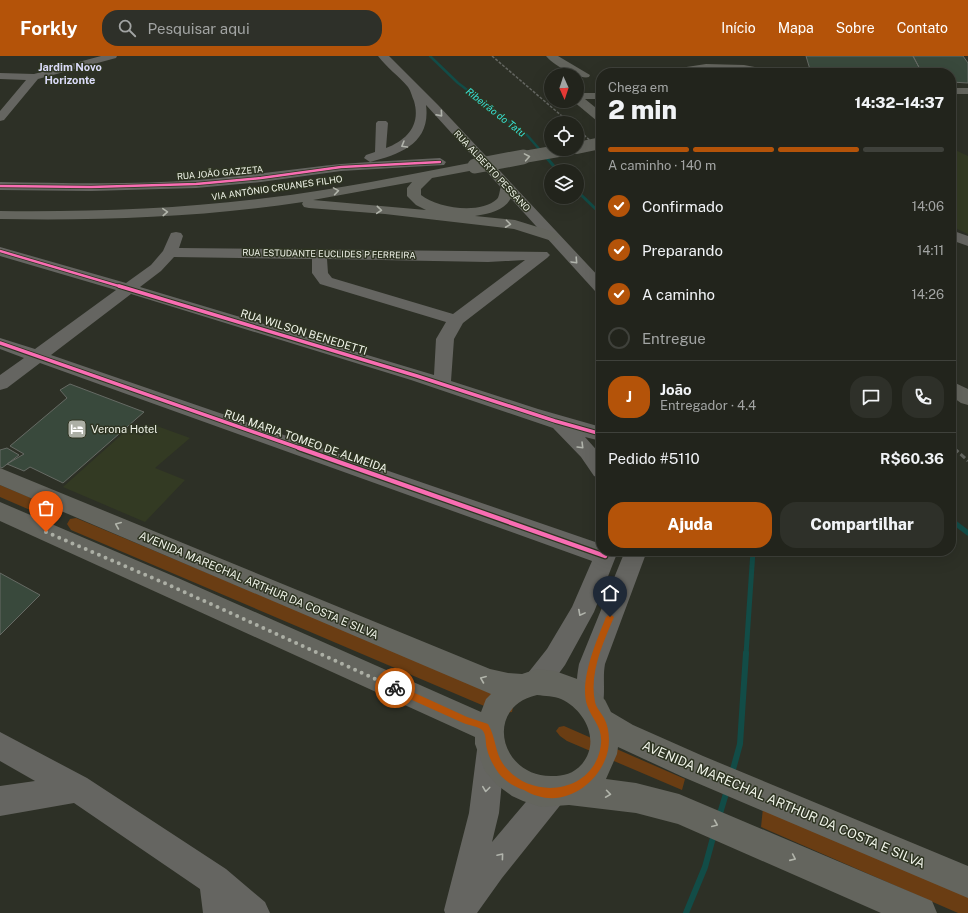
<!DOCTYPE html>
<html lang="pt">
<meta charset="utf-8">
<style>
body{margin:0;font-family:"Public Sans",sans-serif;background:#2e3029;color:#f1f3f6;height:100vh;display:flex;flex-direction:column;font-size:15px;white-space:nowrap}
*{box-sizing:border-box;margin:0}
p{font-size:13px;color:#a2a4a3}
.icon{flex:none;width:22px;height:22px;fill:none;stroke:currentColor;stroke-width:2;stroke-linecap:round;stroke-linejoin:round}
.map{position:relative;flex:1;overflow:hidden}
.panel{position:absolute;left:596px;top:12px;width:360px;height:488px;display:flex;flex-direction:column;background:#22241c;border-radius:16px;box-shadow:0 4px 16px #0002,0 0 0 1px #3f413b}
.panel>*{flex:none}
.needle{width:26px;rotate:177deg}
.fabs{position:absolute;left:544px;top:12px;display:grid;gap:8px}
.fabs a{display:grid;place-items:center;width:40px;height:40px;border-radius:50%;background:#22241c;box-shadow:0 4px 16px #0002,0 0 0 1px #3f413b;font-size:20px}
.pin{position:absolute;display:grid;place-items:center;width:34px;height:34px;color:#fff;margin:-41px -17px;border-radius:50% 50% 50% 0;rotate:-45deg;box-shadow:0 0 4px #0007}
.pin .icon{rotate:45deg}
.courier{position:absolute;display:grid;place-items:center;width:40px;height:40px;margin:-20px;border:3px solid #b45309;border-radius:50%;background:#fff;color:#222;box-shadow:0 1px 5px #0007}
.headline em{font-style:normal;font-weight:800}
.headline div{display:flex;flex-direction:column-reverse}
.headline{display:flex;align-items:center;justify-content:space-between;height:68px;padding:0 12px}
h1{font-size:26px;font-weight:800;line-height:30px}
.bar{display:grid;grid-template-columns:repeat(4,1fr);gap:6px 4px;align-content:center;height:48px;padding:0 12px}
.bar i{height:5px;border-radius:3px;background:#3f413b}
.bar .on{background:#b45309}
.bar p{grid-column:span 4}
.line{display:flex;align-items:center;gap:10px;padding:0 12px;border-top:1px solid #3f413b}
.line div{flex:1}
.round{display:grid;place-items:center;flex:none;width:42px;height:42px;border-radius:16px;background:#2e3029}
ol{padding:0 12px;list-style:none}
li{display:flex;align-items:center;gap:12px;height:44px}
li p{margin-inline-start:auto}
li .icon{padding:4px;border-radius:50%;background:#b45309;color:#fff;stroke-width:4}
li:last-child{color:#a2a4a3}
li i{width:22px;height:22px;border:2px solid #3f413b;border-radius:50%}
.primary-button{display:flex;gap:8px;margin-top:auto;padding:8px 12px}
.primary-button a{flex:1;height:46px;border-radius:16px;background:#b45309;color:#fff;font-size:16px;font-weight:800;line-height:46px;text-align:center}
.primary-button a+a{background:#2e3029;color:#f1f3f6}
header{display:flex;align-items:center;gap:24px;box-sizing:border-box;height:56px;padding:0 20px;background:#b45309;color:#fff}
header strong{font-size:19px}
nav{display:flex;gap:22px;margin-inline-start:auto;font-size:14px}
.search{width:280px;height:36px;background:#2e3029;display:flex;align-items:center;gap:10px;box-sizing:border-box;padding:0 14px;border-radius:16px;color:#a2a4a3;font-size:15px}
.map>svg:first-child{display:block}
.built{fill:#333a23}
.green{fill:#6a3d13}
.lines{fill:none;stroke-linecap:round;stroke-linejoin:round}
.stream-far3{stroke:#124c47;stroke-width:2.5}
.stream-far2{stroke:#124c47;stroke-width:3}
.stream-far1{stroke:#124c47;stroke-width:5}
.stream{stroke:#124c47;stroke-width:6}
.building{fill:#39493c;stroke:#666a64}
.minor{fill:#656561;fill-rule:evenodd}
.major{fill:#64655e;fill-rule:evenodd}
.rail-far2{stroke:#646661;stroke-width:1.5;stroke-dasharray:3 1.5;stroke-linecap:butt}
.rail-far1{stroke:#646661;stroke-width:2.5;stroke-dasharray:5 2.5;stroke-linecap:butt}
.rail{stroke:#646661;stroke-width:3;stroke-dasharray:6 3;stroke-linecap:butt}
.major-bridge-far1{stroke:#64655e;stroke-width:12}
.major-bridge{stroke:#64655e;stroke-width:15}
.cycleway-far2-casing{stroke:#2e3422;stroke-width:4}
.cycleway-far1-casing{stroke:#2e3422;stroke-width:5.5}
.cycleway-casing{stroke:#2e3422;stroke-width:7}
.cycleway-far2{stroke:#f96db3;stroke-width:2.5}
.cycleway-far1{stroke:#f96db3;stroke-width:3.5}
.cycleway{stroke:#f96db3;stroke-width:4.5}
.oneway{stroke:#b1b4ac}
.oneway2{stroke:#b1b4aa}
.route{fill:#b45309}
.done{stroke:#acafa5;stroke-width:4;stroke-dasharray:0 7.2}
.labels{text-anchor:middle;stroke-width:3;stroke-linejoin:round;paint-order:stroke}
.far-street-label{font-size:9px;fill:#f0f4e9;stroke:#2e3422}
.far-water-label{font-size:10px;font-style:italic;fill:#37e0d3;stroke:#2e3422}
.far-quarter-label{font-size:11px;font-weight:bold;fill:#dbdbf9;stroke:#2e3422}
.street-label{font-size:11px;fill:#f0f4e9;stroke:#2e3422}
.poi-label{font-size:11px;fill:#f0f4e9;stroke:#2e3422;text-anchor:start}
.near-street-label{font-size:13px;fill:#f0f4e9;stroke:#2e3422}
</style>
<header>
<strong>Forkly</strong>
<div class="search"><svg class="icon" aria-label="search" viewBox="0 0 24 24"><circle cx="10" cy="10" r="6"/><path d="M15 15l6 6"/></svg>Pesquisar aqui</div>
<nav><a>Início</a><a>Mapa</a><a>Sobre</a><a>Contato</a></nav>
</header>
<div class="map">
<svg width="968" height="857" viewBox="0 0 968 857">
<rect width="100%" height="100%" fill="#2d3026"/>
<!-- built -->
<path class="built" d="M951,92L968,100V178L951,170Z
M154,369L190,382L155,412L185,424L145,466L63,431L128,373L142,380Z"/>
<!-- green -->
<path class="green" d="M0,429L48,449L55,454L53,459L44,460L0,441Z
M76,462L511,644L513,651L512,656L505,657L496,655L71,474L67,468L70,463Z
M564,670L685,723L682,734L567,685L560,680L556,675L559,671Z
M763,752L968,841V857H958L761,771Z"/>
<g class="lines">
<!-- stream-far3 -->
<path class="stream-far3" d="M430,0L458,27L527,79L547,102"/>
<!-- stream-far2 -->
<path class="stream-far2" d="M546,101L558,115
M577,135L601,158"/>
<!-- stream-far1 -->
<path class="stream-far1" d="M951,464L968,477
M746,598L753,495"/>
<!-- stream -->
<path class="stream" d="M732,717L740,688L746,597
M719,761L727,734
M686,857L705,811L714,778"/>
</g>
<!-- building -->
<path class="building" d="M806,0H913L922,17H811Z
M913,0H963L968,7V27L951,26V17H922Z
M70,328L144,356L63,427L30,411L24,415L7,408L24,398L10,390L67,342L60,334Z
M7,392L19,399L2,412L0,411V394Z
M0,517L40,539L0,579Z"/>
<g class="lines">
<!-- minor -->
<path class="minor" d="M101,0H117L116,2L38,23L4,64L0,65V55L26,24L0,23V17L34,18Z
M378,0H389L438,49L601,223V237L595,235L426,49C431,87 401,98 370,106L440,102L446,106L444,109L341,115L261,126L196,132L91,135L0,134V126C66,127 132,129 198,124C255,120 312,109 370,106L364,102L366,99L375,96L376,67L378,65H386L388,67L386,92C407,84 421,69 414,45C412,41 411,35 408,31C399,20 387,12 378,0Z
M951,174L968,180V190L951,184Z
M176,176L181,177L183,180L179,192L547,196L550,199L547,202L463,267L454,283L451,325L538,353L601,371V385L585,381L601,399V423L594,420L581,401L553,372L411,324L131,238L51,299L601,488V495H618L594,556L565,609L546,635L537,638L528,635L524,626L528,617L547,593L572,551L592,505L40,307L7,332L0,334V319L24,302L0,293V282L35,293L116,234L0,200V191L126,227L151,209L163,195L171,177ZM174,201L312,203V217L320,228L446,266L436,283L434,319L140,231L161,215ZM327,203L488,206L525,204L453,258L332,222L328,217Z
M625,495H647L605,608C602,624 607,642 600,657L591,661L582,657C575,642 576,624 579,608Z
M0,676L87,722L226,813L265,846L270,857H203L200,833L74,747L0,760V730L35,725L0,705Z
M491,680L501,684L505,694L499,757L492,786L542,727L552,723L562,727L566,737L562,747L502,822L477,857H445L444,854L469,757L477,694L481,684Z"/>
<!-- major -->
<path class="major" d="M546,0H558L590,19L589,21C579,24 553,9 546,0Z
M706,8L744,9L775,15L776,17L719,14L662,17L667,14Z
M951,32H968V38H951Z
M577,37H601V43H585L601,56V66L597,65L573,45H577Z
M475,106L480,107L482,110L480,113L432,122L421,133V139C437,152 480,159 497,143C500,140 499,133 502,129H512L514,132C511,153 494,157 475,160L515,164L557,177L560,180L557,183L552,185L514,173L385,158L309,152L304,151L302,148L303,146C203,161 102,165 0,163V155C89,156 178,153 266,142C336,134 406,119 475,106ZM412,126L407,132V140L416,149L426,154L313,144Z
M951,325L968,333V349L961,347L951,340Z
M0,412L490,613L508,617L522,618L537,613L555,615L580,624L594,633L605,644L611,656L633,669L703,700L968,810V842L683,721L618,691L617,698L606,723L636,727L679,738L932,845L937,857H881L678,768L636,757L569,749L541,751L523,745L512,740L497,729L485,715L475,688V681L0,465V446L178,522L472,652L481,656L486,643L491,638L0,429ZM537,639C545,640 554,640 561,643C585,654 601,685 582,708C573,718 564,720 552,720C500,721 483,651 537,639Z"/>
<!-- rail-far2 -->
<path class="rail-far2" d="M492,0L570,67
M577,73L601,94"/>
<!-- rail-far1 -->
<path class="rail-far1" d="M951,390L955,393"/>
<!-- rail -->
<path class="rail" d="M954,392L968,405"/>
<!-- major-bridge-far1 -->
<path class="major-bridge-far1" d="M577,92L601,87
M518,102L570,93"/>
<!-- major-bridge -->
<path class="major-bridge" d="M475,110L523,101"/>
<!-- cycleway-far2 casing -->
<g class="cycleway-far2-casing">
<path id="cycleway-far2" d="M0,130L91,131L196,128L261,122L341,111L440,106
M0,195L122,231"/>
</g>
<!-- cycleway-far1 casing -->
<g class="cycleway-far1-casing">
<path id="cycleway-far1" d="M119,230L417,320L555,365L601,378
M0,287L302,393"/>
</g>
<!-- cycleway casing -->
<g class="cycleway-casing">
<path id="cycleway" d="M299,392L605,500"/>
</g>
<!-- cycleway-far2 -->
<use href="#cycleway-far2" class="cycleway-far2"/>
<!-- cycleway-far1 -->
<use href="#cycleway-far1" class="cycleway-far1"/>
<!-- cycleway -->
<use href="#cycleway" class="cycleway"/>
</g>
<!-- one-way arrows -->
<defs><path id="oneway-chevron" d="M-2-3.5L2.5 0L-2 3.5" fill="none" stroke-width="1.6" stroke-linecap="round" stroke-linejoin="round"/></defs>
<g class="oneway">
<use href="#oneway-chevron" transform="translate(440 58) rotate(49)"/>
<use href="#oneway-chevron" transform="translate(404 89) rotate(150)"/>
<use href="#oneway-chevron" transform="translate(575 205) rotate(47)"/>
<use href="#oneway-chevron" transform="translate(581 390) rotate(45)"/>
<use href="#oneway-chevron" transform="translate(581 557) rotate(118)"/>
<use href="#oneway-chevron" transform="translate(486 733) rotate(97)"/>
<use href="#oneway-chevron" transform="translate(501 800) rotate(-50)"/>
</g>
<g class="oneway2">
<use href="#oneway-chevron" transform="translate(527 101) rotate(-10)"/>
<use href="#oneway-chevron" transform="translate(336 135) rotate(-9)"/>
<use href="#oneway-chevron" transform="translate(379 154) rotate(5)"/>
<use href="#oneway-chevron" transform="translate(165 156) rotate(-3)"/>
<use href="#oneway-chevron" transform="translate(508 168) rotate(7)"/>
<use href="#oneway-chevron" transform="translate(118 469) rotate(-157)"/>
<use href="#oneway-chevron" transform="translate(483 623) rotate(-158)"/>
<use href="#oneway-chevron" transform="translate(608 738) rotate(8)"/>
<use href="#oneway-chevron" transform="translate(715 768) rotate(23)"/>
<use href="#oneway-chevron" transform="translate(793 802) rotate(24)"/>
</g>
<!-- route -->
<path class="route" d="M610,558L614,561C603,587 589,617 595,646C596,651 601,657 604,662C609,671 610,684 608,694C602,724 569,750 538,740C533,739 528,736 524,734C515,731 508,727 501,720C495,713 489,702 487,693C485,687 487,677 481,673C476,670 467,669 461,666C438,656 415,645 392,635L391,632L395,628L467,661L488,668C497,683 494,700 508,714C535,743 590,737 600,694C605,672 593,666 587,649C579,624 597,584 606,561Z"/>
<g class="lines">
<!-- done -->
<path class="done" d="M46,476L169,529L395,632"/>
</g>
<!-- icons -->
<defs>
<g id="hotel-square" transform="scale(1)"><rect x="-9" y="-9" width="18" height="18" rx="4" fill="#acafa5" stroke="#2e3422"/><path d="M-6-4.5h1.5V1H6V5H4.5V3h-9V5H-6ZM-4 0a1.8 1.8 0 1 1 3.6 0ZM.5 0V-2.5h3Q6-2.5 6 0Z" fill="#fff"/></g>
</defs>
<g fill-rule="evenodd">
<use href="#hotel-square" x="77" y="373"/>
</g>
<g class="labels">
<!-- far-street labels -->
<g class="far-street-label">
<text transform="translate(492 115) rotate(47)" y="3">RUA ALBERTO PESSANO</text>
<text transform="translate(220 117) rotate(-5)" y="3">RUA JOÃO GAZZETA</text>
<text transform="translate(277 132) rotate(-8)" y="3">VIA ANTÔNIO CRUANES FILHO</text>
<text transform="translate(329 198) rotate(1)" y="3">RUA ESTUDANTE EUCLIDES P FERREIRA</text>
</g>
<!-- far-water labels -->
<g class="far-water-label">
<text transform="translate(496 56) rotate(38)" y="4">Ribeirão do Tatu</text>
</g>
<!-- far-quarter labels -->
<g class="far-quarter-label">
<text x="70" y="15">Jardim Novo<tspan x="70" dy="13">Horizonte</tspan></text>
</g>
<!-- street labels -->
<g class="street-label">
<text transform="translate(304 276) rotate(17)" y="4">RUA WILSON BENEDETTI</text>
<text transform="translate(306 385) rotate(19)" y="4">RUA MARIA TOMEO DE ALMEIDA</text>
<text transform="translate(259 529) rotate(23)" y="4">AVENIDA MARECHAL ARTHUR DA COSTA E SILVA</text>
</g>
<!-- poi labels -->
<g class="poi-label">
<text x="91" y="377">Verona Hotel</text>
</g>
<!-- near-street labels -->
<g class="near-street-label">
<text transform="translate(784 748) rotate(23)" y="5">AVENIDA MARECHAL ARTHUR DA COSTA E SILVA</text>
</g>
</g>
</svg>
<div class="fabs">
<a><svg class="needle" viewBox="-14 -14 28 28"><path d="M0-13l5 13h-10z" fill="#e53935"/><path d="M0 13l5-13h-10z" fill="#a2a4a3"/></svg></a>
<a><svg class="icon" aria-label="locate" viewBox="0 0 24 24"><circle cx="12" cy="12" r="6"/><path d="M12 2v4M12 18v4M2 12h4M18 12h4"/></svg></a>
<a><svg class="icon" aria-label="layers" viewBox="0 0 24 24"><path d="M12 4l9 5-9 5-9-5zM3 14l9 5 9-5"/></svg></a>
</div>
<div class="pin" style="left:46px;top:476px;background:#ea580c"><svg class="icon" aria-label="bag" viewBox="0 0 24 24"><path d="M5 8h14l-1 12H6zM9 8a3 3 0 0 1 6 0"/></svg></div>
<div class="pin" style="left:610px;top:561px;background:#1f2937"><svg class="icon" aria-label="home" viewBox="0 0 24 24"><path d="M3 11l9-7 9 7M6 9v11h12V9"/></svg></div>
<div class="courier" style="left:395px;top:632px"><svg class="icon" aria-label="bike" viewBox="0 0 24 24"><circle cx="6" cy="16" r="4"/><circle cx="18" cy="16" r="4"/><path d="M6 16l4-8h5l3 8M10 8l3 8H6M13 5h3"/></svg></div>
<section class="panel">
<div class="headline"><div><h1>2 min</h1><p>Chega em</p></div><em>14:32–14:37</em></div>
<div class="bar"><i class="on"></i><i class="on"></i><i class="on"></i><i></i><p>A caminho · 140 m</p></div>
<ol>
<li><svg class="icon" aria-label="check" viewBox="0 0 24 24"><path d="M5 12l5 5 9-10"/></svg>Confirmado<p>14:06</p></li>
<li><svg class="icon" aria-label="check" viewBox="0 0 24 24"><path d="M5 12l5 5 9-10"/></svg>Preparando<p>14:11</p></li>
<li><svg class="icon" aria-label="check" viewBox="0 0 24 24"><path d="M5 12l5 5 9-10"/></svg>A caminho<p>14:26</p></li>
<li><i></i>Entregue</li>
</ol>
<div class="line" style="height:72px"><b class="round" style="background:#b45309;color:#fff">J</b><div><b>João</b><p>Entregador · 4.4</p></div><a class="round"><svg class="icon" aria-label="chat" viewBox="0 0 24 24"><path d="M4 5h16v11H9l-5 4z"/></svg></a><a class="round"><svg class="icon" aria-label="phone" viewBox="0 0 24 24"><path d="M5 4h4l2 5-3 2q2 4 5 5l2-3 5 2v4C11 20 4 13 5 4z"/></svg></a></div>
<div class="line" style="height:52px"><div>Pedido #5110</div><b>R$60.36</b></div>
<div class="primary-button"><a>Ajuda</a><a>Compartilhar</a></div>
</section>
</div>
